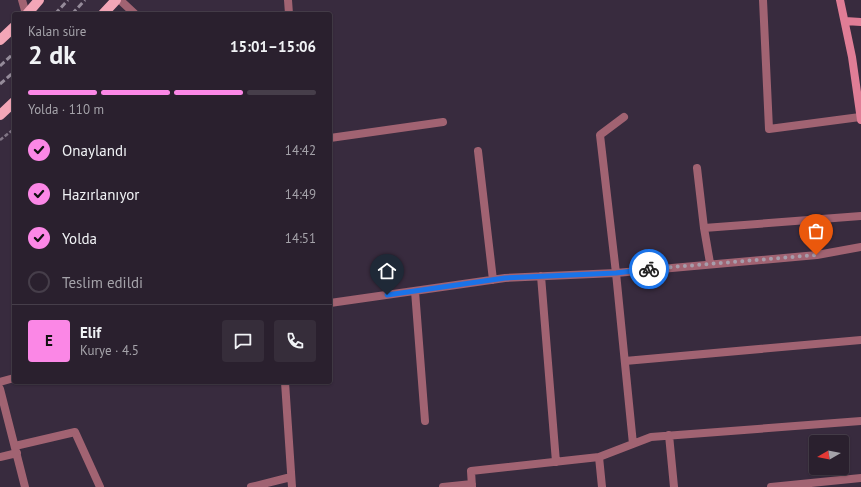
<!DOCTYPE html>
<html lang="tr">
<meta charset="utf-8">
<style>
body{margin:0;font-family:"PT Sans",sans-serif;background:#362d3a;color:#f1f3f6;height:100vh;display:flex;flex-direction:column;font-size:15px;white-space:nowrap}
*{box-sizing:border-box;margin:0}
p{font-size:13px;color:#a5a3aa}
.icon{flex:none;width:22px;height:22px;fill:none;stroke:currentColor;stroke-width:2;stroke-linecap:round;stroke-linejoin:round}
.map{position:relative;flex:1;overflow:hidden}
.panel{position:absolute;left:12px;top:12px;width:320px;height:372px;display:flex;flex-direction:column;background:#2a202e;border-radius:4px;box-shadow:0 1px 3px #0004,0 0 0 1px #463e4a}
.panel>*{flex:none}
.needle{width:26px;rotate:261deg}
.tools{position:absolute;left:809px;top:435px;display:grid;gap:8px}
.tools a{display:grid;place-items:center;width:40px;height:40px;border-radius:4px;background:#2a202e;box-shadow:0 1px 3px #0004,0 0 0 1px #463e4a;font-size:20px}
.pin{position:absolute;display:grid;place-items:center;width:34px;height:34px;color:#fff;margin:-41px -17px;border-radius:50% 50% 50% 0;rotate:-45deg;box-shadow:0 0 4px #0007}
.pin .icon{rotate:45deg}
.courier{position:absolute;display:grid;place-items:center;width:40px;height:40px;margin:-20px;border:3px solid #1a73e8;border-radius:50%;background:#fff;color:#222;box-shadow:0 1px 5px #0007}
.summary em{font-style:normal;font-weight:700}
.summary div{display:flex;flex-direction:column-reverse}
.summary{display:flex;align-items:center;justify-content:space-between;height:68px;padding:0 16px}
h1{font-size:26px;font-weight:700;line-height:30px}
.bar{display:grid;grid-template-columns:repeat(4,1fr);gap:6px 4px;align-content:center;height:48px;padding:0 16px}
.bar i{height:5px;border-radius:3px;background:#463e4a}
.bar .current{background:#fb87e6}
.bar p{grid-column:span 4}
.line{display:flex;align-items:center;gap:10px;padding:0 16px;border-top:1px solid #463e4a}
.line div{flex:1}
.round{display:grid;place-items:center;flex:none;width:42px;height:42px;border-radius:4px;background:#362d3a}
ol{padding:0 16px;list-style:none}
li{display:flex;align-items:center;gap:12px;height:44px}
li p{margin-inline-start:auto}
li .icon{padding:4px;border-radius:50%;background:#fb87e6;color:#111;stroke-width:4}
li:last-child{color:#a5a3aa}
li i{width:22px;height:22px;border:2px solid #463e4a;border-radius:50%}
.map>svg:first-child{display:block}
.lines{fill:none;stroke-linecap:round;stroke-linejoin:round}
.path{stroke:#807585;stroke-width:2.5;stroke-dasharray:4 2;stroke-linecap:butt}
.street{stroke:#a16372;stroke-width:8}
.secondary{stroke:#e07d96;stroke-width:8}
.primary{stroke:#f3a6b7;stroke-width:10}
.rail{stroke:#958b9a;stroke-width:3;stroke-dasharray:6 3;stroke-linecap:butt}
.done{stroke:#a69dab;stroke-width:4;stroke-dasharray:0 7.2}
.route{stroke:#1a73e8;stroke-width:5}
</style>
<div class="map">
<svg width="861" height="487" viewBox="0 0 861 487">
<rect width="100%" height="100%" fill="#382b3e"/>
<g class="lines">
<!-- path -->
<path class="path" d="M0,140L14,129"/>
<!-- street -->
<path class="street" d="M22,0L26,14
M120,0L135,14
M288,0L289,14
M763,0L769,129L860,117
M624,117L600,135L616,273L633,444
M330,138L443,122
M478,151L493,280
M697,168L704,228L710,263
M704,228L861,216
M541,276L556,462
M415,291L425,421
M330,303L505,278L616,273L817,255L861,247
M625,361L861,340
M0,382L14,378
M285,382L292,487
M0,389L25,487
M669,435L674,487
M15,446L75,432L100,487
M0,457L17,453
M599,457L602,487
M251,487L291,477
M443,487L472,484
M472,487L471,471L599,457L651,437L861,421
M771,487L861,478"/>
<!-- secondary -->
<path class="secondary" d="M840,0L852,57L861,120
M845,21L861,22"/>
<!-- primary -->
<path class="primary" d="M27,14L39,0
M103,14L116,0
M0,40L14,27
M0,115L14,102"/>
<!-- rail -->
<path class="rail" d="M55,14L68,0
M72,14L85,0
M0,66L14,53
M0,84L14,72"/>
</g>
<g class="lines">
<!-- done -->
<path class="done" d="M649,269L816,255"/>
<!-- route -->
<path class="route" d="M387,295L505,278L616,273L649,269"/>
</g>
</svg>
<div class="tools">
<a><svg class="needle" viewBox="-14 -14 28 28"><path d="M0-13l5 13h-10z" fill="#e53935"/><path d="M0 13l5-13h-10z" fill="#a5a3aa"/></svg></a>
</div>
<div class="pin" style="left:816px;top:255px;background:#ea580c"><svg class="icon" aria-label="bag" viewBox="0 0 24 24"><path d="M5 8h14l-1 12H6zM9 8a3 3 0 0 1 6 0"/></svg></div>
<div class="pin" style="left:387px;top:295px;background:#1f2937"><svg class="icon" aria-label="home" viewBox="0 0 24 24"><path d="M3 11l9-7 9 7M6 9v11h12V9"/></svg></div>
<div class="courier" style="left:649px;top:269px"><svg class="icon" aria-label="bike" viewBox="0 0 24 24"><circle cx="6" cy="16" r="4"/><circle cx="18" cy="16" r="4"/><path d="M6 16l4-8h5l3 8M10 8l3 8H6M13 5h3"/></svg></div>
<section class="panel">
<div class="summary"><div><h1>2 dk</h1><p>Kalan süre</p></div><em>15:01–15:06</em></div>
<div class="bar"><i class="current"></i><i class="current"></i><i class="current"></i><i></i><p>Yolda · 110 m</p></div>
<ol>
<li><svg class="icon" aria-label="check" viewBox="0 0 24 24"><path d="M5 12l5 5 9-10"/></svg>Onaylandı<p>14:42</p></li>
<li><svg class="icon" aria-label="check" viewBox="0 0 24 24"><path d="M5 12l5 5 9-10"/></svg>Hazırlanıyor<p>14:49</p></li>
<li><svg class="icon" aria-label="check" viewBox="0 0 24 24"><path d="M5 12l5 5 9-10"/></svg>Yolda<p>14:51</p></li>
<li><i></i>Teslim edildi</li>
</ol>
<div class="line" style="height:72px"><b class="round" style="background:#fb87e6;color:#111">E</b><div><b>Elif</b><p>Kurye · 4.5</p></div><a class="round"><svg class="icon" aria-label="chat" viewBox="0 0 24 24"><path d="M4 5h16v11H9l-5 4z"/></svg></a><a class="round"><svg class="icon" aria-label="phone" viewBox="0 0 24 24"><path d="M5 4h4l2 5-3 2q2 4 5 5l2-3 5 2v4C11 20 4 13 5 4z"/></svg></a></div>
</section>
</div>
